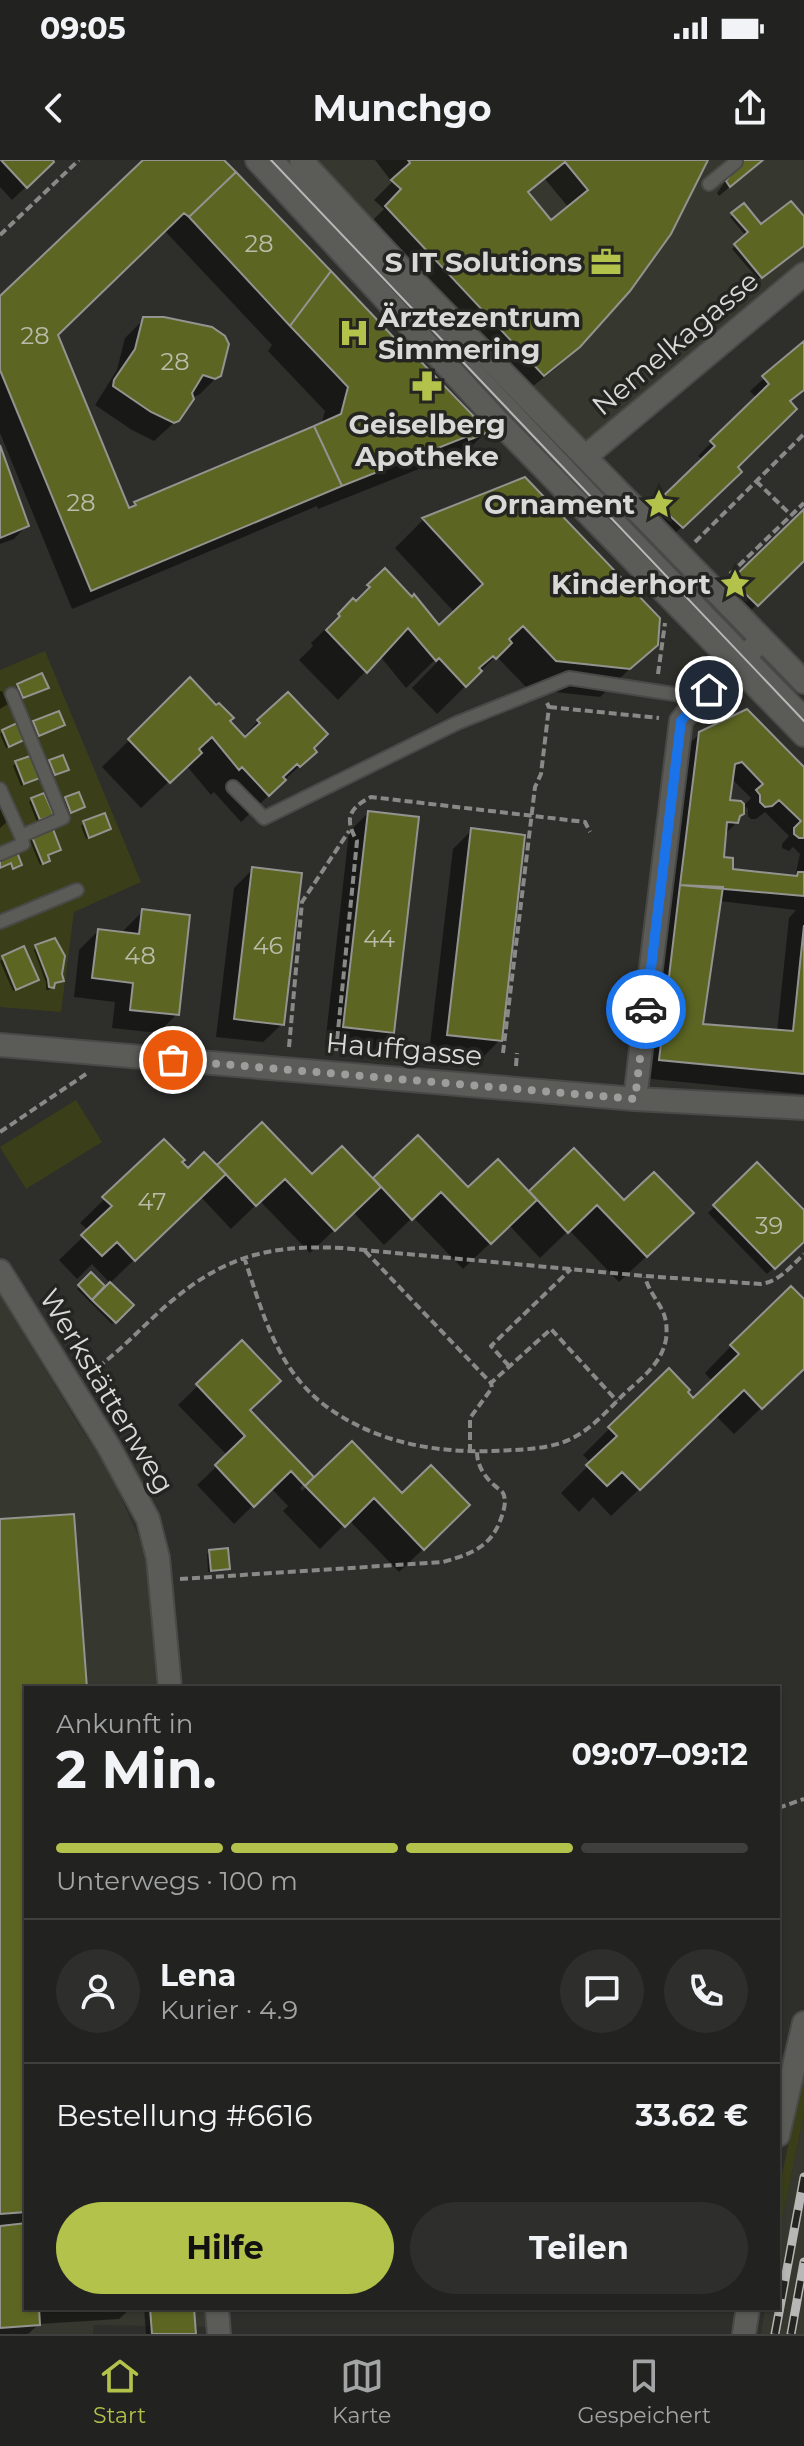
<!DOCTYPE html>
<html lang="de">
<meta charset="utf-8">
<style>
body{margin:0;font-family:Montserrat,sans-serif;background:#2e2f2d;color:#f1f3f6;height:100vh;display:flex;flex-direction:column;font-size:30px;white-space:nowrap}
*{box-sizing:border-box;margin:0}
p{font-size:26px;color:#a2a4a5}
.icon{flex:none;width:44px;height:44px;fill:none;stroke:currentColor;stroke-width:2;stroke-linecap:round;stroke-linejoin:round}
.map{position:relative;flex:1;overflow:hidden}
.side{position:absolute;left:24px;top:1526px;width:756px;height:624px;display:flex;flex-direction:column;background:#222220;border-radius:0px;box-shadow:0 2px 6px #0004,0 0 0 2px #3f3f3e}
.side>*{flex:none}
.pin{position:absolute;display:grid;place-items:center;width:68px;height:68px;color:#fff;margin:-34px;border:4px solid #fff;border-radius:50%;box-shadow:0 2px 8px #0007}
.courier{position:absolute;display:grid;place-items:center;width:80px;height:80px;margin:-40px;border:6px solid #1a73e8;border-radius:50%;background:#fff;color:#222;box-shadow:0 2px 10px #0007}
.headline em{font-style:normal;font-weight:700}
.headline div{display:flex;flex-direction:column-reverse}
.headline{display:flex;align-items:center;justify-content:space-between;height:136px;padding:0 32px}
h1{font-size:52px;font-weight:700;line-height:60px}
.bar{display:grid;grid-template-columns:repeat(4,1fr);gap:12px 8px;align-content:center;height:96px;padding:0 32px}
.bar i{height:10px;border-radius:6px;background:#3f3f3e}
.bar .active{background:#b3c24b}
.bar p{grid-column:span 4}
.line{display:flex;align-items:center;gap:20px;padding:0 32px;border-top:2px solid #3f3f3e}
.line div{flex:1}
.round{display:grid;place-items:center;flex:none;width:84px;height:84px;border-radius:42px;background:#2e2f2d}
.action{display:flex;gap:16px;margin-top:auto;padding:16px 32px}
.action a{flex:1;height:92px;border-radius:48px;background:#b3c24b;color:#111;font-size:32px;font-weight:700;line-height:92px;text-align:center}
.action a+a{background:#2e2f2d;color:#f1f3f6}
.status{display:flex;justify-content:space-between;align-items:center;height:56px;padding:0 40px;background:#222220;direction:ltr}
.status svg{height:22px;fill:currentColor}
header{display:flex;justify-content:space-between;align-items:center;height:104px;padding:0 32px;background:#222220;font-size:36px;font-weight:700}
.tabs{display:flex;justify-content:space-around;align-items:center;height:112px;border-top:2px solid #3f3f3e;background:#222220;font-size:22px;color:#a2a4a5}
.tabs a{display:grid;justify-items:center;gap:4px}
.tabs .active{color:#b3c24b}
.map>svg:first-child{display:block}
.built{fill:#36372e}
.green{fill:#3a3f19}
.shadow{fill:#0007;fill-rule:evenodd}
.building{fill:#5d6523;stroke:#939390;stroke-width:2;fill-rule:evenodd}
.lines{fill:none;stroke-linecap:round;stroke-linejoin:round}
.service-casing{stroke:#494947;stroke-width:16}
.minor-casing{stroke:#494947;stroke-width:26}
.secondary-casing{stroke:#494947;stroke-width:26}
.path{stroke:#898987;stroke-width:4;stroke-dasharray:8 4;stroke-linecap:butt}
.service{stroke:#5b5c58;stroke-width:12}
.minor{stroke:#5b5c58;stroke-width:22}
.secondary{stroke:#5b5c58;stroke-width:22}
.tram{stroke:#b7b7b5;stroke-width:2}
.rail-casing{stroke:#b7b7b5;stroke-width:9}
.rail{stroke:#242421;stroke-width:6;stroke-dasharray:18;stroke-linecap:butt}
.done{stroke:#9d9d9b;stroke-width:8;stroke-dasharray:0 14.4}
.route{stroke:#1a73e8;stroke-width:10}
.labels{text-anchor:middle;stroke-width:7;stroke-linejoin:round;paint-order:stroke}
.number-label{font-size:24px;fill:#babcaa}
.poi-label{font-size:28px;font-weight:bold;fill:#d9d9d7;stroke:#242421;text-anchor:end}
.street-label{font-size:28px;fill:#d9d9d7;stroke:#242421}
</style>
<div class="status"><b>09:05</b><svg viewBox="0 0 49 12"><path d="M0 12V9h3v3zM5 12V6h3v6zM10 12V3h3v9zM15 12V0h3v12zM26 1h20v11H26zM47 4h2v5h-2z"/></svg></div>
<header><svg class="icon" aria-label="back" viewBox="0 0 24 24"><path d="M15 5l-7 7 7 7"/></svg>Munchgo<svg class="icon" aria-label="share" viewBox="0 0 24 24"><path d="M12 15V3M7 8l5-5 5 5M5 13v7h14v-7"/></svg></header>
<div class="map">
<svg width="804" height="2174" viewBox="0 0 804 2174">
<rect width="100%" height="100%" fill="#2e2e2b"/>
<!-- built -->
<path class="built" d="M309,0H804V113L585,297Z
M0,1135L80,1267L108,1308L151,1405L161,1528H26V2148H209L210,2167L94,2165L93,2174H0Z
M804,1954V2174H761L765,2148H778V2079Z"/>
<!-- green -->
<path class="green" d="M45,491L141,722L74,752L61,852L0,847V510Z
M76,940L102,982L26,1029L0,987Z
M804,1911V1954L778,2079V2033Z"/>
<!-- shadow -->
<path class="shadow" d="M0,0H50L52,2L12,40L0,27Z
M146,0H221L486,272L462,296L445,303L444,299L318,349L317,346L72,449L0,273V138ZM164,70L272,185L268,191L325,251L321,265L135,343L128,351L56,175Z
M375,0H706L579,186L559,206L524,233L367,66L384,49L374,40L392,22ZM545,19L569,48L551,63L527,34Z
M727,0H762L719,36L717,33L729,16L721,6Z
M743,46L761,67L804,59V84L758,119L732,89L746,76L730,57Z
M144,159L219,215L200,234L194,237L190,236L178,259L154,281L132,270L95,245L117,210L125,178Z
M804,183V229L789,242L736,307L739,312L668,380L645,357L703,300L698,296L756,238L750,231Z
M0,291L27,365L14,379L0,384Z
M524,319L656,484L600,537L528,529L496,496L437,554L412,528L447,492L445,490L406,528L380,496L338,540L299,500L313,486L311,483L385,411L439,468L455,453L395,388L423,360Z
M804,352V398L738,463L714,440Z
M190,520L243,577L258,561L314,592L241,662L214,632L211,635L186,605L141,648L102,607Z
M18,525L43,530L20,540L15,528Z
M0,531H2L8,544L0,549Z
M34,563L63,565L36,577L31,566Z
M3,571L22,580L6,588L0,574Z
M700,573L804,610V934L641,918L686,587ZM731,618L751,638L744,645L748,649V656L751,659H756L765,652L789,676L782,684V688L789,691L793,687L800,694L795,717L731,710L722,699L724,675L737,662V658L728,642ZM719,741L796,750L789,758L777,872L700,866Z
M50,602L66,610L52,616L48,605Z
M16,603L37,617L21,626L13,606Z
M78,634L83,647L68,654L63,642Z
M32,639L52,654L37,662L29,642Z
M0,642L8,661L0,668Z
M368,653L392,872L373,891L325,885L349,672Z
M84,663L109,669L86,679L81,666Z
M472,670L500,880L481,899L429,893L453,689Z
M33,678L59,690L46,696L48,700L40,705L30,681Z
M253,709L282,864L263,882L216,877L234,728Z
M143,751L177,854L158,873L112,868L115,842L74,837L79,790L98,771L123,774L124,770Z
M36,787L61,820L52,825L49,830H46V823L34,790Z
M23,789L33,822L13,831L0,801Z
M418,978L468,1030L529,1034L574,991L624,1043L664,1080L619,1122L569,1070L540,1098L509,1065L463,1109L413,1057L384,1085L353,1052L310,1093L260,1041L231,1069L200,1036L110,1123L92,1104L77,1119L59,1100L89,1071L80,1063L164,981L188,1011L217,1008L373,1021Z
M757,1005L804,1053V1079L767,1114L708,1053Z
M91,1115L105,1129L131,1145L112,1164L77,1129Z
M804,1142V1207L734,1274L716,1256L611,1356L593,1337L579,1352L561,1333L591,1303L583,1295L610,1268L685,1232L693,1240L713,1222L705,1213L731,1186Z
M242,1183L248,1251L312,1317L300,1328L302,1331L352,1283L402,1336L444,1369L399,1412L349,1360L320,1389L283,1351L288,1346L271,1328L234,1364L197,1325L228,1296L178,1245Z
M0,1361L85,1528H26V2148H131L119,2159L39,2164L28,2174H0Z
M210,1391L228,1408L225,1411L208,1412L207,1394Z
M144,2148H192L194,2174H146Z"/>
<!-- building -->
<path class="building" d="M1,0H53L54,2L27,28Z
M143,0H224L236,12L189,57L184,53L58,175L129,348L136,345L134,342L314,266L342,326L91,431L0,210V136Z
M408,0H708L671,74L630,131L580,187L544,216L385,46L401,29L391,20L410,3ZM565,2L588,30L551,60L528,32Z
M734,0H763L730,27L726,21L738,5Z
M236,12L331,111L290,166L189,57Z
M791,41L804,56V86L762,118L734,84L748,72L731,53L744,43L761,64Z
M331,111L399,183L401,181L489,272L469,280L468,276L342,326L314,266L341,254L348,227L290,166Z
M143,157H164L212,167L225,176L229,184L221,216L215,219L203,215L192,233L194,239L179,261L174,263L151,252L113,226L114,220L135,189Z
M804,181V230L790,241L797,249L738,307L742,312L683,368L656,343L715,286L710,281L769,224L762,216Z
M0,285L29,366L0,378Z
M525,317L660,458L658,485L630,509L556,501L523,466L509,479L512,483L496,499L493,496L479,508L482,511L466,527L439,498L436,501L408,468L367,513L326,470L340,456L338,454L353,438L356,441L370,427L367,425L385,408L412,437L414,434L439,465L483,424L422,358Z
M804,349V401L758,446L731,420Z
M42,513L49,528L23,538L17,524Z
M190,517L216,545L219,543L234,558L230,561L245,577L260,563L257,560L288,532L328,574L314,588L317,592L300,607L297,604L283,617L286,620L269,636L242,607L239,610L212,577L199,589L202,593L170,623L128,579Z
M747,549L804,607V678H799L794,674V668L801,661L779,640L772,646L765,647L760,642V635L756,630L763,624L742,602L735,604L730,640L741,641L744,644V654L740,656L738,663L727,662L724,697L733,698V709L797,716L798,712H804V736L680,725L699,572Z
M59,551L65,565L39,576L33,561Z
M17,563L24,580L9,587L2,570Z
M33,595L40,618L24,624L15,601Z
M63,595L69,610L55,615L49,600Z
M79,632L85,647L71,653L65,637Z
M44,633L54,655L40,660L31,638Z
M368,651L419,657L394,873L343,867Z
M105,653L111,669L89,678L83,661Z
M471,668L525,675L502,881L447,875Z
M53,669L61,690L48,695L50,701L43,704L32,677Z
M17,692L22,705L13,709L11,703L0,708V699Z
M252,707L302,713L284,865L234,859Z
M680,725L723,727L703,864L793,871L804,765V914L659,900Z
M142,749L190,755L179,855L130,850L133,823L92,818L98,769L139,774Z
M55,778L65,796L62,814L64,821L55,823L54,828L49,827L48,819L35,785Z
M24,786L39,820L16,830L2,796Z
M262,962L312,1014L342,986L381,1027L335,1071L285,1019L256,1046L217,1005Z
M418,975L468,1027L498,999L537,1040L491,1084L441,1032L412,1060L373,1018Z
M164,979L185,1000L182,1002L188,1008L204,992L226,1014L135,1101L117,1082L102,1096L81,1075L112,1046L102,1037Z
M574,988L624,1040L654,1012L694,1053L647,1097L597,1045L568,1073L529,1031Z
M757,1002L804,1050V1082L775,1109L713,1045Z
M91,1112L105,1126L92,1140L78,1125Z
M110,1122L134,1145L116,1163L92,1140Z
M791,1126L804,1139V1209L762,1249L744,1230L640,1330L622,1312L607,1326L586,1305L617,1276L608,1267L669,1208L690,1230L688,1232L693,1238L739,1194L730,1185Z
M242,1180L281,1221L250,1250L314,1317L305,1326L291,1311L254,1347L215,1305L245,1276L196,1224Z
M352,1281L402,1333L431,1305L470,1345L424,1390L374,1338L345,1367L305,1326Z
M74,1354L87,1528H26V2052L0,2054V1359Z
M228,1388L230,1409L211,1411L209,1390Z
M26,2063V2148H39L40,2165L0,2168V2066Z
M150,2148H194L196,2174H152Z"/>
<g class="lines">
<!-- service casing -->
<g class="service-casing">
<path id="service" d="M278,0L632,374L804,552
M709,24L736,2
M233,627L264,658L457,563L569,518L700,538
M0,629L21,676L63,658L12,534
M0,694L23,684L21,676
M0,762L77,730"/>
</g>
<!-- minor casing -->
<g class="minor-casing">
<path id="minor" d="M585,297L804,114
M0,885L635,939L804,948
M635,939L681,561L700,538L762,480
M0,1111L109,1287L148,1359L158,1398L170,1528
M217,2148L219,2174"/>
</g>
<!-- secondary casing -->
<g class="secondary-casing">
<path id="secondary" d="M257,0L496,259L804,575
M301,0L403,110L804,522
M778,1975L804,1863
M744,2174L748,2148"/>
</g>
<!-- path -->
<path class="path" d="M0,75L79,0
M756,321L791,355
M695,382L804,274
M730,414L804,343
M658,514L665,463
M549,547L659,558
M289,887L302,742L349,671
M336,891L357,681C344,659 349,648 371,637L585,662L590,672
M503,893L535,627L541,614L549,547L547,543
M516,906L517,893
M0,972L86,914
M365,1091L491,1223L551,1169L617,1241
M244,1097C262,1151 276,1207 323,1244C378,1286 446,1295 513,1290C535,1289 559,1287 578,1275C595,1265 609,1249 623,1235C640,1219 662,1204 666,1179C670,1147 652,1142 645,1117
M509,1206L491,1186L571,1109
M88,1214C114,1197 135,1174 158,1153C217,1099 263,1084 342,1088L645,1116L761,1124C780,1121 790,1107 804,1094
M470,1292V1258L492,1228L491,1223
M180,1419L443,1402C475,1393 494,1385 503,1352C505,1346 506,1339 503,1333C501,1330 497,1328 494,1325C484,1316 477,1305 477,1292
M778,1648L804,1639"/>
<!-- service -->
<use href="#service" class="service"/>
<!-- minor -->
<use href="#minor" class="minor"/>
<!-- secondary -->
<use href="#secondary" class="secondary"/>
<!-- tram -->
<path class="tram" d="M271,0L804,561"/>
<!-- rail casing -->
<g class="rail-casing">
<path id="rail" d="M775,2174L804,2017
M791,2174L804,2102"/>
</g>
<!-- rail -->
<use href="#rail" class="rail"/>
</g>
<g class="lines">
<!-- done -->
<path class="done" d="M173,900L635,939L646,849"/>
<!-- route -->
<path class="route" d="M646,849L681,561L709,530"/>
</g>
<!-- icons -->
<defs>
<g id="office-bare" transform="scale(2.4)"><path d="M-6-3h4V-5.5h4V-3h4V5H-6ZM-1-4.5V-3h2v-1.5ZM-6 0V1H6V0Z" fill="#b3c24b" stroke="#242421" stroke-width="2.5" paint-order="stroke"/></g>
<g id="hospital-bare" transform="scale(2.4)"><path d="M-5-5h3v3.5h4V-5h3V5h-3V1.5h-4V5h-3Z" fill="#b3c24b" stroke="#242421" stroke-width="2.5" paint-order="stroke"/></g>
<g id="pharmacy-bare" transform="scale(2.4)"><path d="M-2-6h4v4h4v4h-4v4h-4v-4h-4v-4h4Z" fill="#b3c24b" stroke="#242421" stroke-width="2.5" paint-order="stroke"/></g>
<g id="sight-bare" transform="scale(2.4)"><path d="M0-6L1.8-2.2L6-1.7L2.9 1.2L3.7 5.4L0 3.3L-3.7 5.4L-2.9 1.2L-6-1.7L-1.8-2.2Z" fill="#b3c24b" stroke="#242421" stroke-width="2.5" paint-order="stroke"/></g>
</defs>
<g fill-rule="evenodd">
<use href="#office-bare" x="606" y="102"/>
<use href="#hospital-bare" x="354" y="173"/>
<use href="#pharmacy-bare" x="427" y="226"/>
<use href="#sight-bare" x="659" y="344"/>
<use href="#sight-bare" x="735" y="424"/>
</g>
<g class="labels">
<!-- number labels -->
<g class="number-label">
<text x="259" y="92">28</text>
<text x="35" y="184">28</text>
<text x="175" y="210">28</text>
<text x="81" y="351">28</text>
<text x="379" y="787">44</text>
<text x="268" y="794">46</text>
<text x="140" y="804">48</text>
<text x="152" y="1050">47</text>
<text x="769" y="1074">39</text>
</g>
<!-- poi labels -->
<g class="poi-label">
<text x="582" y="112">S IT Solutions</text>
<text x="378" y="167" text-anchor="start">Ärztezentrum<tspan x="378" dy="32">Simmering</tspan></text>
<text x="427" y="274" text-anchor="middle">Geiselberg<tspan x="427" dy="32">Apotheke</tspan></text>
<text x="635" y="354">Ornament</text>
<text x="711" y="434">Kinderhort</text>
</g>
<!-- street labels -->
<g class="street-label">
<text transform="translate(675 183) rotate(-40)" y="10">Nemelkagasse</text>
<text transform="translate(404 889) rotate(5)" y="10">Hauffgasse</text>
<text transform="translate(107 1231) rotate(59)" y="10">Werkstättenweg</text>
</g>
</g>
</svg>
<div class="pin" style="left:173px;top:900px;background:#ea580c"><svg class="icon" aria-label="bag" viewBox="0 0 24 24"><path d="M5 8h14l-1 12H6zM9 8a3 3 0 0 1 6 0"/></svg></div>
<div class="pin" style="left:709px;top:530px;background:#1f2937"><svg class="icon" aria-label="home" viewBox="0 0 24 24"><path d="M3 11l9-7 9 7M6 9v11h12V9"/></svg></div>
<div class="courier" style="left:646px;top:849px"><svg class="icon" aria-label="car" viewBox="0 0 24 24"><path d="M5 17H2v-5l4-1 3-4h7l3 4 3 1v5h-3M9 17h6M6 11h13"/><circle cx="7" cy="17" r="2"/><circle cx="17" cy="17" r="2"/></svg></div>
<section class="side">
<div class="headline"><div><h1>2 Min.</h1><p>Ankunft in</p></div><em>09:07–09:12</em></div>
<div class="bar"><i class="active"></i><i class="active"></i><i class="active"></i><i></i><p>Unterwegs · 100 m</p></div>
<div class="line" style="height:144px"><a class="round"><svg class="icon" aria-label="person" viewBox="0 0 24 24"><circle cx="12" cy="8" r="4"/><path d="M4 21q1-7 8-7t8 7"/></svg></a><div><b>Lena</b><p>Kurier · 4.9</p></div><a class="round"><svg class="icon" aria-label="chat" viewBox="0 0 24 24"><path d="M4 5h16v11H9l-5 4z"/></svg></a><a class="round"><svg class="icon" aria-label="phone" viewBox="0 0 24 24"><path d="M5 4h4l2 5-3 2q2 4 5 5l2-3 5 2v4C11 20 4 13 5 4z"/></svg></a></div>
<div class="line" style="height:104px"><div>Bestellung #6616</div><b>33.62 €</b></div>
<div class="action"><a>Hilfe</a><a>Teilen</a></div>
</section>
</div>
<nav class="tabs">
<a class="active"><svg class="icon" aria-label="home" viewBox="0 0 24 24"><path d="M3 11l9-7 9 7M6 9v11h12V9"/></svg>Start</a>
<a><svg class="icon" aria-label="map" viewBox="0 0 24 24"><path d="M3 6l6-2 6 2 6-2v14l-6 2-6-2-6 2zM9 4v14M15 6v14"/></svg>Karte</a>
<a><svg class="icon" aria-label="saved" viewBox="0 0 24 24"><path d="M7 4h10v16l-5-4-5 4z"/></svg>Gespeichert</a>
</nav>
